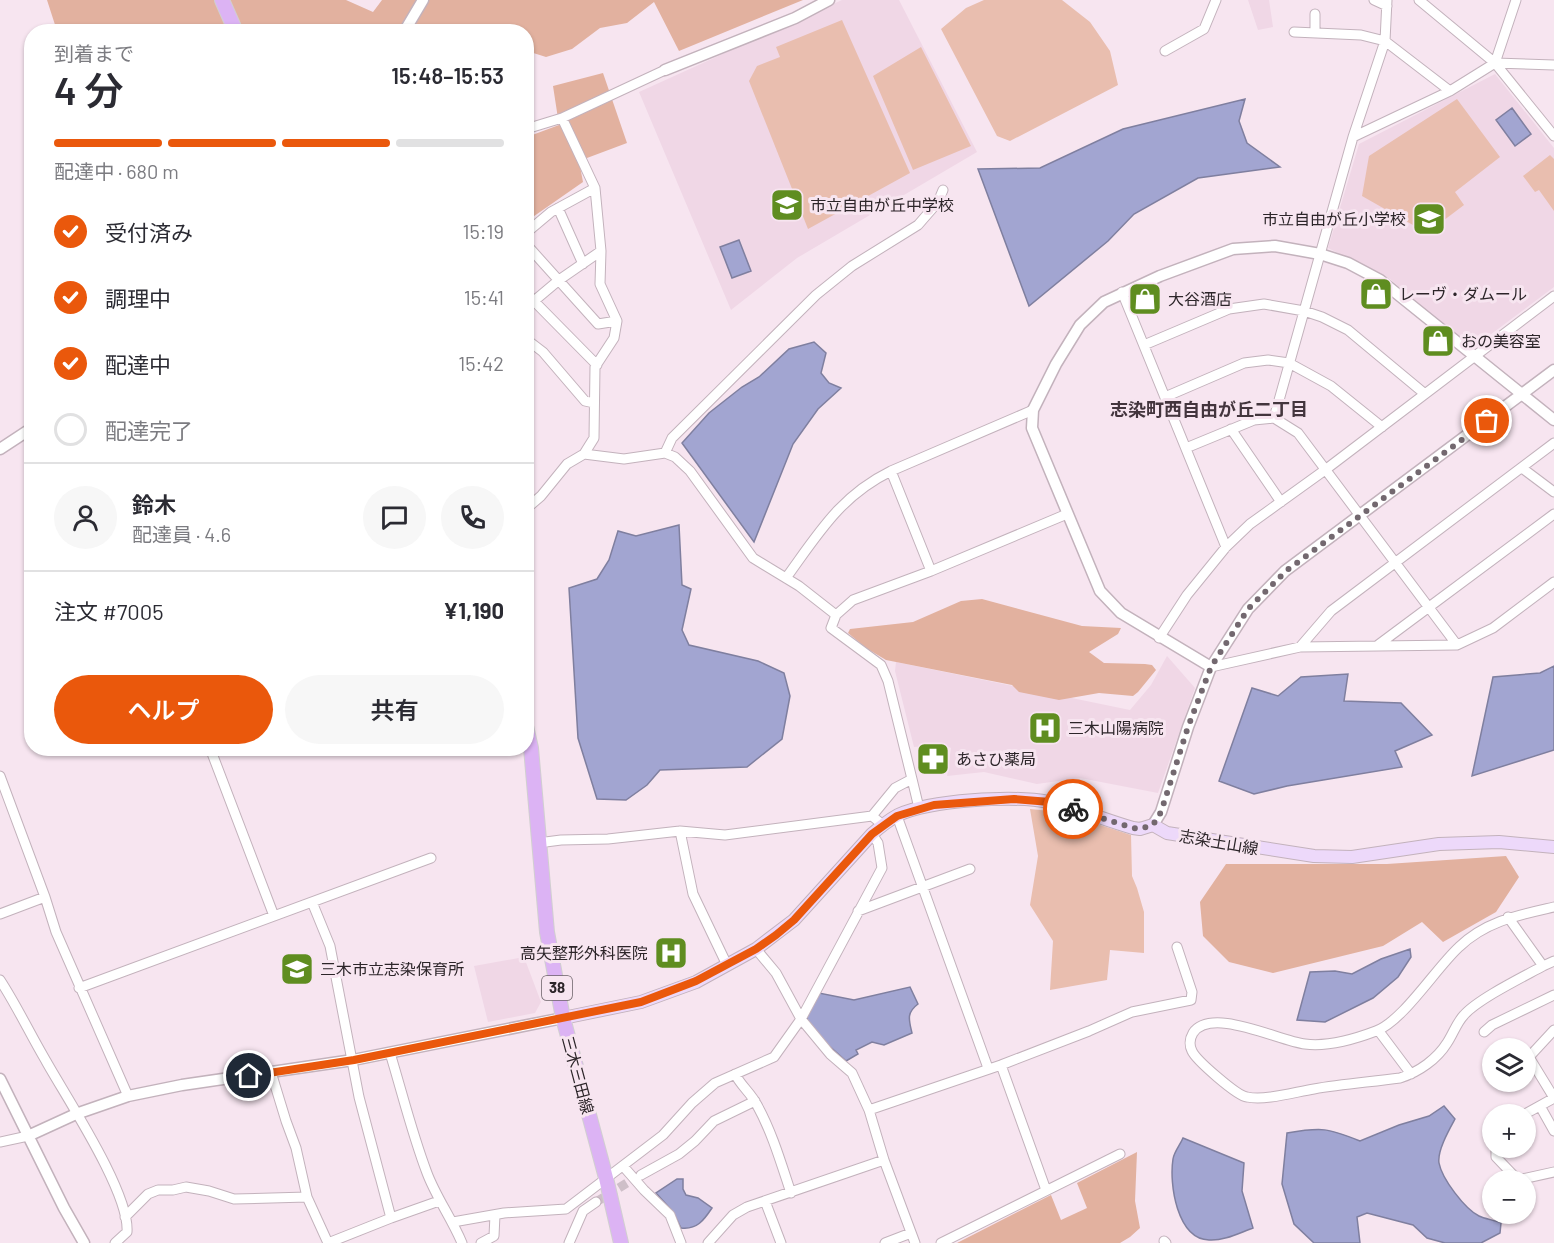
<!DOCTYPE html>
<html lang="ja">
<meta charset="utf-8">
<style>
body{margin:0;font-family:Barlow,"Noto Sans JP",sans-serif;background:#f7f7f7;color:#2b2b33;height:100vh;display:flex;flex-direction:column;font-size:22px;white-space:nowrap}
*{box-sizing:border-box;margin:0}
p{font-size:20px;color:#7c7c81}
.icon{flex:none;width:33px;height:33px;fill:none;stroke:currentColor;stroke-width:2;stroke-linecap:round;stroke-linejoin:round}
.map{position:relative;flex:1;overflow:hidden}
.drawer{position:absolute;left:24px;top:24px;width:510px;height:732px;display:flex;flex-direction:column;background:#fff;border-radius:24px;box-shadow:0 2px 4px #0004}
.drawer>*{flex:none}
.fabs{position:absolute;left:1482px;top:1038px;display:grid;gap:12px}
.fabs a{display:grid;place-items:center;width:54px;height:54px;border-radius:50%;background:#fff;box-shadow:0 2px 4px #0004;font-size:30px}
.pin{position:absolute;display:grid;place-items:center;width:51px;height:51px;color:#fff;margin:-26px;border:3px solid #fff;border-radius:50%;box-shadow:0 2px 6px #0007}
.courier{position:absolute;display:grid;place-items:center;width:60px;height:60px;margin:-30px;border:4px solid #ea580c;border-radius:50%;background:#fff;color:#222;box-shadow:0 2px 8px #0007}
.headline em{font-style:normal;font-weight:600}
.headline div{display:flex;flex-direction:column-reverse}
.headline{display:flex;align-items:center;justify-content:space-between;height:102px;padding:0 30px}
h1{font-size:39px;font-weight:600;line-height:45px}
.bar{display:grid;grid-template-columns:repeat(4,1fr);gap:9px 6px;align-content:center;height:72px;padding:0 30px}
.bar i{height:8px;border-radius:4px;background:#e1e1e2}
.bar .active{background:#ea580c}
.bar p{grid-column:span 4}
.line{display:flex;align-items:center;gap:15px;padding:0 30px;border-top:2px solid #e1e1e2}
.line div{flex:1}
.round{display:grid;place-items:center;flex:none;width:63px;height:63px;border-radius:32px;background:#f7f7f7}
ol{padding:0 30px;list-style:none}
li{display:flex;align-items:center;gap:18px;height:66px}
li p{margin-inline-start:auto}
li .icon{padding:6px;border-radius:50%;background:#ea580c;color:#fff;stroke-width:4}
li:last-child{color:#7c7c81}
li i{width:33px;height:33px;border:3px solid #e1e1e2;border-radius:50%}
.cta{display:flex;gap:12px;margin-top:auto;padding:12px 30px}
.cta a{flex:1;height:69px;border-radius:36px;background:#ea580c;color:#fff;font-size:24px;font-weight:600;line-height:69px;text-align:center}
.cta a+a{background:#f7f7f7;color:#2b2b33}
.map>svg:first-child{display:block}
.built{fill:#f0d7e6}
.green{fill:#e9beaf}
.forest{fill:#e2b19f}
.water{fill:#a2a5d1;stroke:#7f7f9f;stroke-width:1.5}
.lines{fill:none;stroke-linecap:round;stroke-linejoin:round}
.minor-tunnel{stroke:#cebfc8;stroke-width:9;stroke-dasharray:9 4.5;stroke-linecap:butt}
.minor-casing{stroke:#c3b2bc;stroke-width:11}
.tertiary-casing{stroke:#c3b2bc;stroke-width:13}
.secondary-casing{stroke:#c3b2bc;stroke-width:14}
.primary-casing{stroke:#d1cfd0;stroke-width:16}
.minor{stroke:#fff;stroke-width:9}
.tertiary{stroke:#fff;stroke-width:10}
.secondary{stroke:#edd9fa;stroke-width:12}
.primary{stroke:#dcb3f4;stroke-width:14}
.done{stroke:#73686f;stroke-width:6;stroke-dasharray:0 10.8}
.route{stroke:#ea580c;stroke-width:8}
.labels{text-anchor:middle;stroke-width:6;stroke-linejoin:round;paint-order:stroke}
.shield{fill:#f7e5f0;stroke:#695f65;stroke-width:1.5}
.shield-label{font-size:15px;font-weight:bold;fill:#2c2529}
.poi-label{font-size:16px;fill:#2c2529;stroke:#f7e5f0;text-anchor:start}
.street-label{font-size:16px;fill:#2c2529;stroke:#f7e5f0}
.neighbourhood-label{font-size:18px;font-weight:bold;fill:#43353d;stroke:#f7e5f0}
</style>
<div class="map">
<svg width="1554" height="1243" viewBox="0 0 1554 1243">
<rect width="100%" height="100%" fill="#f7e5f0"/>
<!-- built -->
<path class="built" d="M842,0H899L977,152L797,258L731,310L639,92Z
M1248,0H1269L1273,27L1258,30Z
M1495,74L1554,148V287L1478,344L1469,347L1390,279L1328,248L1359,144Z
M1167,656L1195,688L1158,793L1080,778L1037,784L984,772L947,776L951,748L944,745L914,747L895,671L896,662L1130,710L1151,685Z
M524,957L541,1002L535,1013L488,1022L474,966Z"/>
<!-- green -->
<path class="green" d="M984,0H1062L1090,22L1110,51L1118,85L1010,141L997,136L941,29L966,8Z
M842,20L910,173L808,229L749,81L757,66L780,57L776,47Z
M921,47L971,146L913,170L873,76Z
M1457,99L1500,157L1455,192L1464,205L1427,233L1362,196L1369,156Z
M1550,155L1554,159V211L1539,190L1535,192L1523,176Z
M1030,809L1060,812L1131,835L1132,876L1137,888L1144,912V953L1110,950L1107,980L1050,990L1053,941L1030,905L1038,856Z"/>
<!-- forest -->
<path class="forest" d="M47,0H346L373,12L382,0H803L679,51L654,2L627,23L600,28L572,49L546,57L527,51L526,32L57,31Z
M603,73L627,143L579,161L583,182L527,221V137L559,125L553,86Z
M982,599L1082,626L1121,628L1118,634L1089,652L1104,663L1145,664L1152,665L1156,670L1138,692L1133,696L1099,693L1059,700L1019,692L1012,685L886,660L866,648L848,633L850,629L913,622L961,601Z
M1506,856L1519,877L1496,912L1443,942L1422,922L1383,946L1273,973L1229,962L1203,936L1200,902L1226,864H1387Z
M1137,1152L1135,1201L1140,1228L1130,1237L1120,1243H957L1051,1195L1061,1220L1087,1208L1077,1183Z"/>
<!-- water -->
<path class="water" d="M1245,99L1239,121L1247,143L1280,167L1198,178L1134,214L1108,241L1029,306L978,169L1040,168L1123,129Z
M1512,108L1531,134L1515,146L1496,120Z
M739,240L751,271L732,278L720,247Z
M814,342L826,353L821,373L829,383L841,388L818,409L793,444L754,542L682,443L709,413L742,387L759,377L789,349Z
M679,525L682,585L691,589L682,630L689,645L758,661L784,673L790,696L782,739L747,767L660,770L647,785L626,800L597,799L578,738L569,588L597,579L609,560L618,531L636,536Z
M1554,666V750L1472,776L1493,677L1540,673Z
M1348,674L1344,701L1401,703L1432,735L1395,751L1402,767L1287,786L1254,794L1219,781L1252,688L1278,696L1301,677Z
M1410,949L1411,957L1398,977L1373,998L1325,1022L1297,1020L1310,972L1335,971L1352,974L1381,959Z
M910,987L918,1004C906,1013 909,1020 912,1033L884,1045L872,1042L856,1050L858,1054L846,1061L827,1044L807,1020V1016L819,993L854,1000Z
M1444,1106L1455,1119C1449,1130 1437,1151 1439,1163C1442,1179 1465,1209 1479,1216C1485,1219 1494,1220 1501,1223L1500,1233L1481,1243H1445L1427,1238L1413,1225L1367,1213L1357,1217L1360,1243H1314L1294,1224L1282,1184L1287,1133C1322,1127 1328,1128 1360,1141L1399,1125L1429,1116Z
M1183,1138L1244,1163L1242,1191L1253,1228C1239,1233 1224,1241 1209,1240C1177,1239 1169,1184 1173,1159C1174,1152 1180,1145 1183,1138Z
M677,1179H683V1189L686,1195L698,1198L712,1208C704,1220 697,1230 681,1228L673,1212L656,1193Z"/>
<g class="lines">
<!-- minor-tunnel -->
<path class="minor-tunnel" d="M596,1202L640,1175"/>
<!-- minor casing -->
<g class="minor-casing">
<path id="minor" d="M1374,0L1387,6
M1419,0L1495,63L1554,136
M1315,14V33
M1294,32L1361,35L1385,41L1450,91
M1165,51L1204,29L1216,0
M1495,63L1516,0
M526,129L562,118L665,70
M1353,137L1450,91L1495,63L1554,65
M558,208L583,264
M526,233L551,212L595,188
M526,244L598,324L617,321
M1122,292L1226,547
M526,293L597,365
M534,301L559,280L601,251
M526,339L543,352L585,401L594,403
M1144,345L1229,309L1264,304L1304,311L1322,317L1348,330L1425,394
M1165,397L1244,363L1268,360L1289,363L1331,386L1382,427
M1033,410L891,471L931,571L1067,514
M1274,418L1353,137L1385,41L1387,0
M1231,429L1281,502
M1186,448L1254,420L1274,418L1298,433L1457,645
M665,453L672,438L816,295L852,266L918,225L938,202L943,190
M584,454L624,459L665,453L675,457L690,471L753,558L799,586L836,615
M1522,468L1554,492
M526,509L541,496L567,464L584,454L594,438L595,367L614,338L617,321L600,284L601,251L595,188L562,118
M786,578C818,534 840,496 891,471
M1159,638L1187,595L1226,547L1250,524L1325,470L1554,296
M1378,645L1554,514
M1300,647L1331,611L1554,443
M1211,667L1300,647L1457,645L1493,628L1554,582
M210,748L274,916
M0,776L45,897L56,932L128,1096
M912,779L919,808
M897,816L988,1068
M883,825L872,816L895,788L912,779L888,681L881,665L831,628L836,615L853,600L931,571
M680,831L693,894L727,965
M538,843L561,840L608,839L680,831L725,835L872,816
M312,902L330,946L359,1097L391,1218
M1554,907C1519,915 1486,921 1459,947C1436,968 1403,1021 1376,1031C1355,1039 1328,1047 1305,1044C1279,1041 1211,1006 1193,1033C1190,1038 1189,1045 1192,1051C1196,1060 1237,1096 1247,1097C1265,1101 1295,1092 1314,1089C1342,1084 1371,1082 1400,1078C1419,1072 1437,1059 1447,1043C1453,1034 1457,1022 1464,1015C1478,999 1523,977 1543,966L1554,961
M858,911L970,869
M0,914L45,897
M1508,917L1543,966
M756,949L776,973L801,1019L830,1054L852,1073L869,1110L884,1160L915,1243
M0,980C17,1006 30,1034 46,1061C66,1097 130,1193 127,1232L115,1243
M79,988L431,858
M1378,1030L1411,1074
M1484,1032L1492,1025L1554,995
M390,1053C402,1092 412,1134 427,1173C436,1197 452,1219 462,1243
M1001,1065L1046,1190
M271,1072L286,1121L296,1148L307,1197L328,1243
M735,1074C741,1086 751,1093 757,1105C772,1132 781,1163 791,1193
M1554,1098L1529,1057L1554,1030
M1540,1106L1554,1131
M869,1110L1001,1065L1089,1031L1132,1012L1191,1000L1192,992L1177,947
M1525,1114L1554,1098
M0,1142L28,1136
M1496,1148V1157L1518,1180L1554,1172
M623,1166L644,1190L670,1215L681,1243
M641,1175L679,1154L695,1141L714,1121L755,1101
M765,1201L781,1243
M125,1217L148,1194L158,1190H173L186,1187L209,1191L234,1199L307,1197
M453,1222L504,1213L566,1209L663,1135L692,1103L715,1083L774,1057L801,1019L882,868L878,843L872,834
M1164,1241L1166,1243
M328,1243L391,1218L439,1201
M481,1243L494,1236L495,1215
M569,1243L583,1211L596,1202
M708,1243L733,1215L747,1207L884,1160
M885,1243L911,1233
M941,1243L1120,1154"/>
</g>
<!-- tertiary casing -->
<g class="tertiary-casing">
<path id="tertiary" d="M404,32L423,0
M665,70L795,18L829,0
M0,449L32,428
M1211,667L1121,613L1100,591L1032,428L1033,410L1056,364L1080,325L1104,302L1160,276L1233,249L1275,246L1320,254L1348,263L1380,280L1554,420
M1153,825L1161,812L1188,727L1211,667L1248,609L1285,571L1554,370
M0,1079L64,1208L84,1243
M28,1136L76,1114L128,1096L182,1085L353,1060L563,1018"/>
</g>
<!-- secondary casing -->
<g class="secondary-casing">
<path id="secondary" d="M563,1018L641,1002L696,982L756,949L794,920L872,834C880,827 889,820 898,815C931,800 1013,795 1049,802C1077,808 1105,820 1133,828L1140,829L1153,825L1167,833L1314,856L1352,857L1439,844L1499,842L1554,847"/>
</g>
<!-- primary casing -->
<g class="primary-casing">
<path id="primary" d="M222,0L236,32
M526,726L531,748L547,932L563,1018L606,1178L621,1243"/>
</g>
<!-- minor -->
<use href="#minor" class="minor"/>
<!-- tertiary -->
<use href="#tertiary" class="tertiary"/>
<!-- secondary -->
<use href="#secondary" class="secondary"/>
<!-- primary -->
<use href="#primary" class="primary"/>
</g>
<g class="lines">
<!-- done -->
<path class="done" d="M1073,809L1133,828L1140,829L1153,825L1161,812L1188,727L1211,667L1248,609L1286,571L1487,421"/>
<!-- route -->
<path class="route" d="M249,1076L354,1060L641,1002L696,981L756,949L776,935L794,920L872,834L897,816L934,805L1014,799L1050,802L1073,809"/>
</g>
<!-- icons -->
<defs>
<g id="school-square" transform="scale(1.725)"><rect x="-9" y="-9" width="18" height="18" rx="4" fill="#5f8d20" stroke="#f7e5f0"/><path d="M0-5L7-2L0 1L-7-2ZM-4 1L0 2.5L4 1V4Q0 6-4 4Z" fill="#fff"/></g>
<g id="shop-square" transform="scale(1.725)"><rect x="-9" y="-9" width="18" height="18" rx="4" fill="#5f8d20" stroke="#f7e5f0"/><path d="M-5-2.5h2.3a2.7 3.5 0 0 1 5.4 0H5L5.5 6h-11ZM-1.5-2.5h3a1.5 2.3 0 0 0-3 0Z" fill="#fff"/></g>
<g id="hospital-square" transform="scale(1.725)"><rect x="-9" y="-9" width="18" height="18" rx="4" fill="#5f8d20" stroke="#f7e5f0"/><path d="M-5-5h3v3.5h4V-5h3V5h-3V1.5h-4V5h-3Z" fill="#fff"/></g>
<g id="pharmacy-square" transform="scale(1.725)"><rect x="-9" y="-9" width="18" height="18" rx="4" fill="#5f8d20" stroke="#f7e5f0"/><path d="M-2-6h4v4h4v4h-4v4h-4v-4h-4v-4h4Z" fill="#fff"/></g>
</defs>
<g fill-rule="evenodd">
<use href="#school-square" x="787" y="205"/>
<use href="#school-square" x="1429" y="219"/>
<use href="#shop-square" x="1376" y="294"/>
<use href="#shop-square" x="1145" y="299"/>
<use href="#shop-square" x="1438" y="341"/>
<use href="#hospital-square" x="1045" y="728"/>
<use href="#pharmacy-square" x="933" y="759"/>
<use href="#hospital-square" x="671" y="953"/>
<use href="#school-square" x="297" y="969"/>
</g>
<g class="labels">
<!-- shield labels -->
<rect class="shield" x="542" y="976" width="30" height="24" rx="4.5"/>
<g class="shield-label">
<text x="557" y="993">38</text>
</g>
<!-- poi labels -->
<g class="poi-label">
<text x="810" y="211">市立自由が丘中学校</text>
<text x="1406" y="225" text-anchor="end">市立自由が丘小学校</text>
<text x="1399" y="300">レーヴ・ダムール</text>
<text x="1168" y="305">大谷酒店</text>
<text x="1461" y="347">おの美容室</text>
<text x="1068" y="734">三木山陽病院</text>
<text x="956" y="765">あさひ薬局</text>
<text x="648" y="959" text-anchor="end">高矢整形外科医院</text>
<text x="320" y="975">三木市立志染保育所</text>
</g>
<!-- street labels -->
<g class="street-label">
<text transform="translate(1219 842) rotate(10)" y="6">志染土山線</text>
<text transform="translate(578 1075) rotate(75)" y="6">三木三田線</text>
</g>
<!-- neighbourhood labels -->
<g class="neighbourhood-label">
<text x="1209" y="416">志染町西自由が丘二丁目</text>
</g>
</g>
</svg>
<div class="fabs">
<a><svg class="icon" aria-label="layers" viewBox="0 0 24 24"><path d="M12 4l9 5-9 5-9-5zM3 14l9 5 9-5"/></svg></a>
<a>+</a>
<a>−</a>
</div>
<div class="pin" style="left:1487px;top:421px;background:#ea580c"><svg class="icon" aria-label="bag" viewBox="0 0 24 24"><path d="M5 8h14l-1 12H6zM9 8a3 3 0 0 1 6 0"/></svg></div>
<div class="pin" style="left:249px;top:1076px;background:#1f2937"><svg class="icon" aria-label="home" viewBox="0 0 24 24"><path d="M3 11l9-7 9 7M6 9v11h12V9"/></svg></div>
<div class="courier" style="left:1073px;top:809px"><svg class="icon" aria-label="bike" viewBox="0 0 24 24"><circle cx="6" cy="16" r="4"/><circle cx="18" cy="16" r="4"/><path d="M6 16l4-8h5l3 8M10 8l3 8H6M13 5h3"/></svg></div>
<section class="drawer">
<div class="headline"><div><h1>4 分</h1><p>到着まで</p></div><em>15:48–15:53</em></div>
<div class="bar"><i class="active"></i><i class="active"></i><i class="active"></i><i></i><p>配達中 · 680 m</p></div>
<ol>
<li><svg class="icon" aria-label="check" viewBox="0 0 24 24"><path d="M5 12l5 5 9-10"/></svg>受付済み<p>15:19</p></li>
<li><svg class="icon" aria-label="check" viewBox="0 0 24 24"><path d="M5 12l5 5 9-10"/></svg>調理中<p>15:41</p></li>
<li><svg class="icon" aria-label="check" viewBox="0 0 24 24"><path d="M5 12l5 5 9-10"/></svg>配達中<p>15:42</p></li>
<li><i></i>配達完了</li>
</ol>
<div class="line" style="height:108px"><a class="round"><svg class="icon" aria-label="person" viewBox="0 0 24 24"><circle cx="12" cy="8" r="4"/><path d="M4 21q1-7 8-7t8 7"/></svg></a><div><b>鈴木</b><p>配達員 · 4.6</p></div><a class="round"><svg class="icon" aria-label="chat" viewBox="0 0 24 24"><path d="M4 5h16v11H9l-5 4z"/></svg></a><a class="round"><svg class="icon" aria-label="phone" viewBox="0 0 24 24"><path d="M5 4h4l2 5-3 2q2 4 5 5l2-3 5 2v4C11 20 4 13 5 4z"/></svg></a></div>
<div class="line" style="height:78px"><div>注文 #7005</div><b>¥1,190</b></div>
<div class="cta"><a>ヘルプ</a><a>共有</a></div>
</section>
</div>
